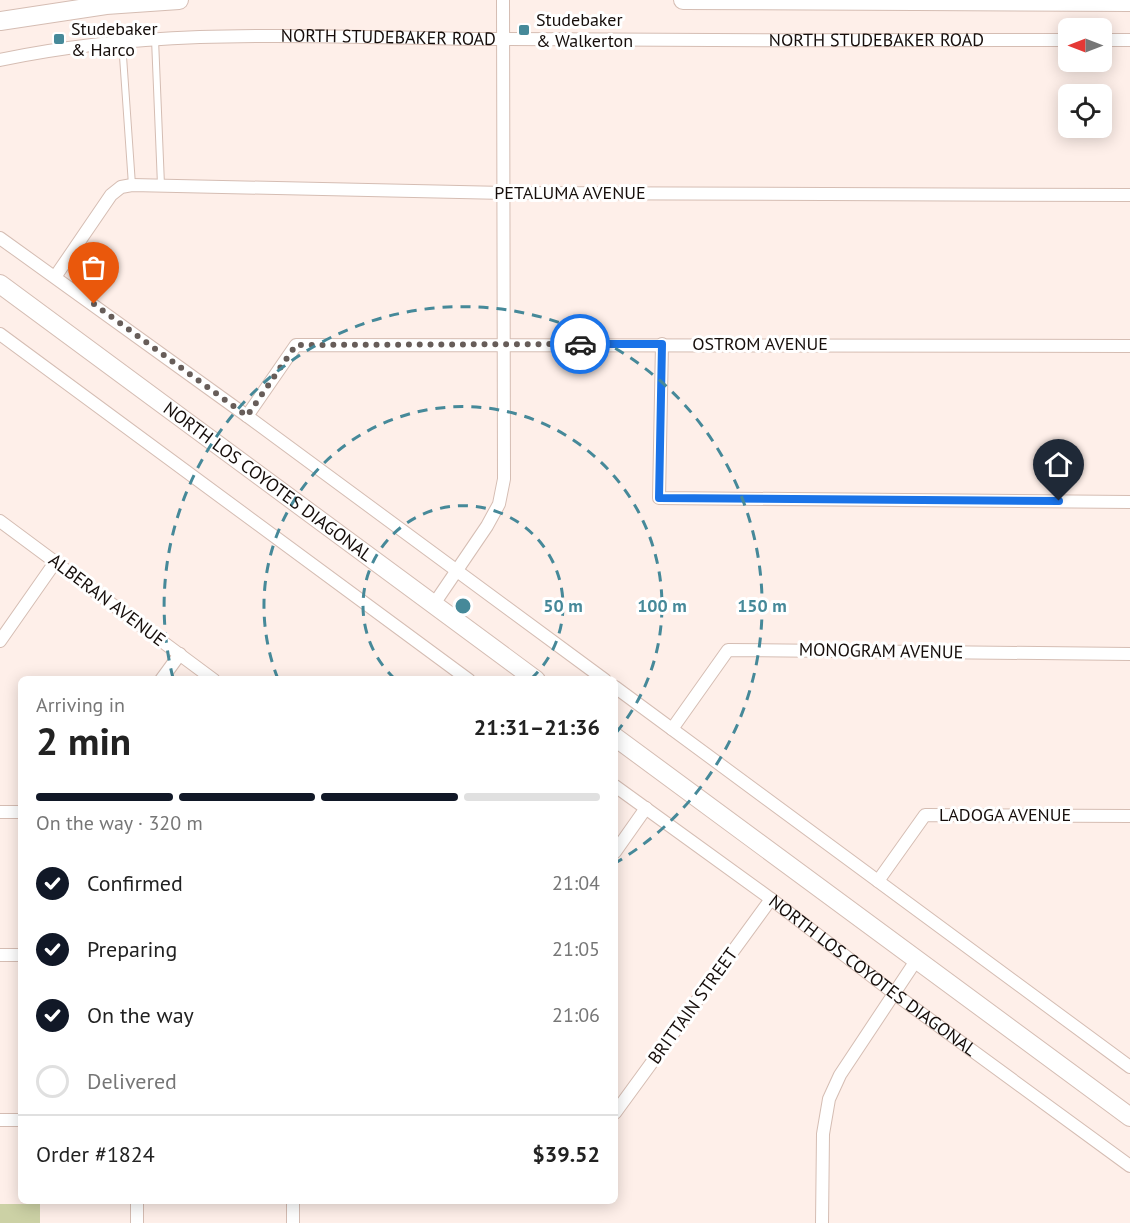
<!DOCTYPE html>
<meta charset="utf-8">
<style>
body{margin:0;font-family:"PT Sans",sans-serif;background:#f2f2f2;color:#222;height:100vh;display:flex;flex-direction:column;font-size:22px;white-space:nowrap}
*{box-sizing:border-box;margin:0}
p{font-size:20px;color:#767676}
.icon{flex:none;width:33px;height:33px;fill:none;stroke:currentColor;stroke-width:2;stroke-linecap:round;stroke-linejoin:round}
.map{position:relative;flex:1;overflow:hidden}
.sheet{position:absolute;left:18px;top:676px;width:600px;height:528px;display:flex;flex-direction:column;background:#fff;border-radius:9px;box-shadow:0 3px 15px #0003}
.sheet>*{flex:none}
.needle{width:39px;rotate:270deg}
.tools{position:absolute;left:1058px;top:18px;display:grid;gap:12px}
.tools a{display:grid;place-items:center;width:54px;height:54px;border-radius:9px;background:#fff;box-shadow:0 3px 15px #0003;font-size:30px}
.pin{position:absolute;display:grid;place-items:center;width:51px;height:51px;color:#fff;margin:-62px -26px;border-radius:50% 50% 50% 0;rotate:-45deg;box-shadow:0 0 6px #0007}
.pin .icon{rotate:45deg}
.courier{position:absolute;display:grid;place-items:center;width:60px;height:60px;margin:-30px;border:4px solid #1a73e8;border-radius:50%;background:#fff;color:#222;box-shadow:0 2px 8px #0007}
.head em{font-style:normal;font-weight:600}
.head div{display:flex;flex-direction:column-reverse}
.head{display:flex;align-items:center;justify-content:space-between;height:102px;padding:0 18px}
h1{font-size:39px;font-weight:600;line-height:45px}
.bar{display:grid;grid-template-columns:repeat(4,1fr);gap:9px 6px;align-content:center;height:72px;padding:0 18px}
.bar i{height:8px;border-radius:4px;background:#e0e0e0}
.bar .on{background:#111827}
.bar p{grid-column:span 4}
.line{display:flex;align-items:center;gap:15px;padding:0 18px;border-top:2px solid #e0e0e0}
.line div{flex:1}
ol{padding:0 18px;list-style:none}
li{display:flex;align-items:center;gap:18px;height:66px}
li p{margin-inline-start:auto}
li .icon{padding:6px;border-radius:50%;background:#111827;color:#fff;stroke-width:4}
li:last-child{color:#767676}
li i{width:33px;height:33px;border:3px solid #e0e0e0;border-radius:50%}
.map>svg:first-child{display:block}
.green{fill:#ccd1a5}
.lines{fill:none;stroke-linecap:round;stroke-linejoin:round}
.lane-casing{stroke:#d5bdb3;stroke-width:8}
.street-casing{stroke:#d5bdb3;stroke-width:14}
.secondary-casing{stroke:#d5bdb3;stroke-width:20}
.lane{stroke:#fff;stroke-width:6}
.street{stroke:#fff;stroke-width:12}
.secondary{stroke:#fff;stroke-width:18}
.done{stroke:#675d59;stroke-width:6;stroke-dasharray:0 10.8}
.route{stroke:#1a73e8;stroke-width:8}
.ring{fill:none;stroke:#468999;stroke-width:3;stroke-dasharray:10 8}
.poi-dot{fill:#468999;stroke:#fff;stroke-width:2}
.labels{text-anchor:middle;stroke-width:6;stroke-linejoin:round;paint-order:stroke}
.poi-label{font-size:18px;fill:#160e0b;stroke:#fff;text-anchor:start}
.street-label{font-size:18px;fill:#160e0b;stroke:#fff}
.centre{fill:#468999;stroke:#fff;stroke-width:3}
.ring-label{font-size:18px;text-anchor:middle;font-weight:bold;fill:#468999;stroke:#fff;stroke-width:6;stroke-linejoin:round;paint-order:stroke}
</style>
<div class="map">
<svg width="1130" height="1223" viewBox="0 0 1130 1223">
<rect width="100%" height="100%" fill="#feefe9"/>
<!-- green -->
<path class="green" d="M0,1204H40V1223H0Z"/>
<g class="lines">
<!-- lane casing -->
<g class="lane-casing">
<path id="lane" d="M155,39L161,185
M122,42L132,185"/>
</g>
<!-- street casing -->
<g class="street-casing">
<g id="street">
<path d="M1101,40H1130"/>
<path id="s1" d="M0,60C158,26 321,37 482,39C677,41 873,40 1068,40"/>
<path d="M0,238L247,416L605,680"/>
<path d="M55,277L111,195L121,187L132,185L505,193L1130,195"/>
<path d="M0,334L469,680"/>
<path d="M662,344L659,498L1130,502"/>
<path d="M247,416L296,345L1130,346"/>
<path d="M0,521L214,680"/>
<path d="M434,604L487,526L499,504L504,479L503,0"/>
<path d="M0,641L56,561"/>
<path d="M161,680L180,654"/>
<path d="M615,687L1130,1067"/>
<path d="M672,729L728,650L1130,654"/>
<path id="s2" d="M615,786L771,899L895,994L1130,1166"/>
<path d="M0,812H21"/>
<path d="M615,852L646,808"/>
<path d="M878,881L925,815L1130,816"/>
<path d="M0,955H21"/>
<path d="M615,1113L771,899"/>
<path d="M0,1120H21"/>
<path d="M293,1202V1223"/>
<path d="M137,1223V1202"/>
<path d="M822,1223L823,1134L829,1099L840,1075L917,959"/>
</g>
</g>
<!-- secondary casing -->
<g class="secondary-casing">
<g id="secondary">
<path d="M683,0L1130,2"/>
<path d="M0,21L106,5L179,0"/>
<path id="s3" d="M0,284L536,680"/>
<path d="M615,737L1130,1117"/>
</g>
</g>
<!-- lane -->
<use href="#lane" class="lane"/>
<!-- street -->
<use href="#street" class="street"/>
<!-- secondary -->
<use href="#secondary" class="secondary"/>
</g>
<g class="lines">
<!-- done -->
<path class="done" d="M94,304L247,416L296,345L580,344"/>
<!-- route -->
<path class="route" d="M580,344H662L659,498L1059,501"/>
</g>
<!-- distance rings -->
<g class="ring">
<path d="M395 679A100 100 0 1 1 531 679"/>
<path d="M278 679A199 199 0 1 1 615 734"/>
<path d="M173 678A299 299 0 1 1 617 862"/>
</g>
<!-- markers -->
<g class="poi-dot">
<rect x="518" y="24" width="12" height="12" rx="3"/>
<rect x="53" y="33" width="12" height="12" rx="3"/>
</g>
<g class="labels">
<!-- poi labels -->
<g class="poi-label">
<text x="536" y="26">Studebaker<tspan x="536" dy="21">&amp; Walkerton</tspan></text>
<text x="71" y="35">Studebaker<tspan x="71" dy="21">&amp; Harco</tspan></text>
</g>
<!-- street labels -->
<g class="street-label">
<text dy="6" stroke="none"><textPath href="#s1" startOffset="390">NORTH STUDEBAKER ROAD</textPath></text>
<text dy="6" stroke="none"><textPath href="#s1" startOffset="878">NORTH STUDEBAKER ROAD</textPath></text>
<text x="570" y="199">PETALUMA AVENUE</text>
<text x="760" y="350">OSTROM AVENUE</text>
<text dy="6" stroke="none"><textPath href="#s3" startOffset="333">NORTH LOS COYOTES DIAGONAL</textPath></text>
<text transform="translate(107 600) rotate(37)" y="6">ALBERAN AVENUE</text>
<text transform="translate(881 651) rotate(1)" y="6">MONOGRAM AVENUE</text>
<text x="1005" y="821">LADOGA AVENUE</text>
<text dy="6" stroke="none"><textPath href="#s2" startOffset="320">NORTH LOS COYOTES DIAGONAL</textPath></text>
<text transform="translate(693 1006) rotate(-54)" y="6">BRITTAIN STREET</text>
</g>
</g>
<circle cx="463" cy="606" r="9" class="centre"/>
<g class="ring-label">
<text x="563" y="612">50 m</text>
<text x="662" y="612">100 m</text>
<text x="762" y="612">150 m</text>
</g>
</svg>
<div class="tools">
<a><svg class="needle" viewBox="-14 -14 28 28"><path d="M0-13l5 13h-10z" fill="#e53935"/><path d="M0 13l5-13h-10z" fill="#767676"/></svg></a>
<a><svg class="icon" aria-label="locate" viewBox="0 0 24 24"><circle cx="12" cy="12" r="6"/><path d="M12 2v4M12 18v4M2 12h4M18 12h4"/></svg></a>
</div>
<div class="pin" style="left:94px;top:304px;background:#ea580c"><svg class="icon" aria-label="bag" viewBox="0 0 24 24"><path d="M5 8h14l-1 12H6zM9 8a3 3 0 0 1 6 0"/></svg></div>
<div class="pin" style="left:1059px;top:501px;background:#1f2937"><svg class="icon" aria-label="home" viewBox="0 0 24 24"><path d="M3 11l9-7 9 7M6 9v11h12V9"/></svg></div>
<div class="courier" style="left:580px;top:344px"><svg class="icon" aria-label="car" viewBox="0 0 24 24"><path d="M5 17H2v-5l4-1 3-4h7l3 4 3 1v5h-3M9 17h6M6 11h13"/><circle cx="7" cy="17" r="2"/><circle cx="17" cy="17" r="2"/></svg></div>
<section class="sheet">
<div class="head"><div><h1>2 min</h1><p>Arriving in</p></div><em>21:31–21:36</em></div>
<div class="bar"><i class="on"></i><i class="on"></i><i class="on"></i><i></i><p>On the way · 320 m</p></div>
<ol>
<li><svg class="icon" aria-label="check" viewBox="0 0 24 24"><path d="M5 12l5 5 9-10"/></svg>Confirmed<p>21:04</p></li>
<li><svg class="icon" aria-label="check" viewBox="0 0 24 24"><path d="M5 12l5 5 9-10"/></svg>Preparing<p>21:05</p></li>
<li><svg class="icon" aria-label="check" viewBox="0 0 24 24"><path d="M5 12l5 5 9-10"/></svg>On the way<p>21:06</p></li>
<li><i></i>Delivered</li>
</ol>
<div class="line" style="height:78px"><div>Order #1824</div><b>$39.52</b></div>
</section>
</div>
